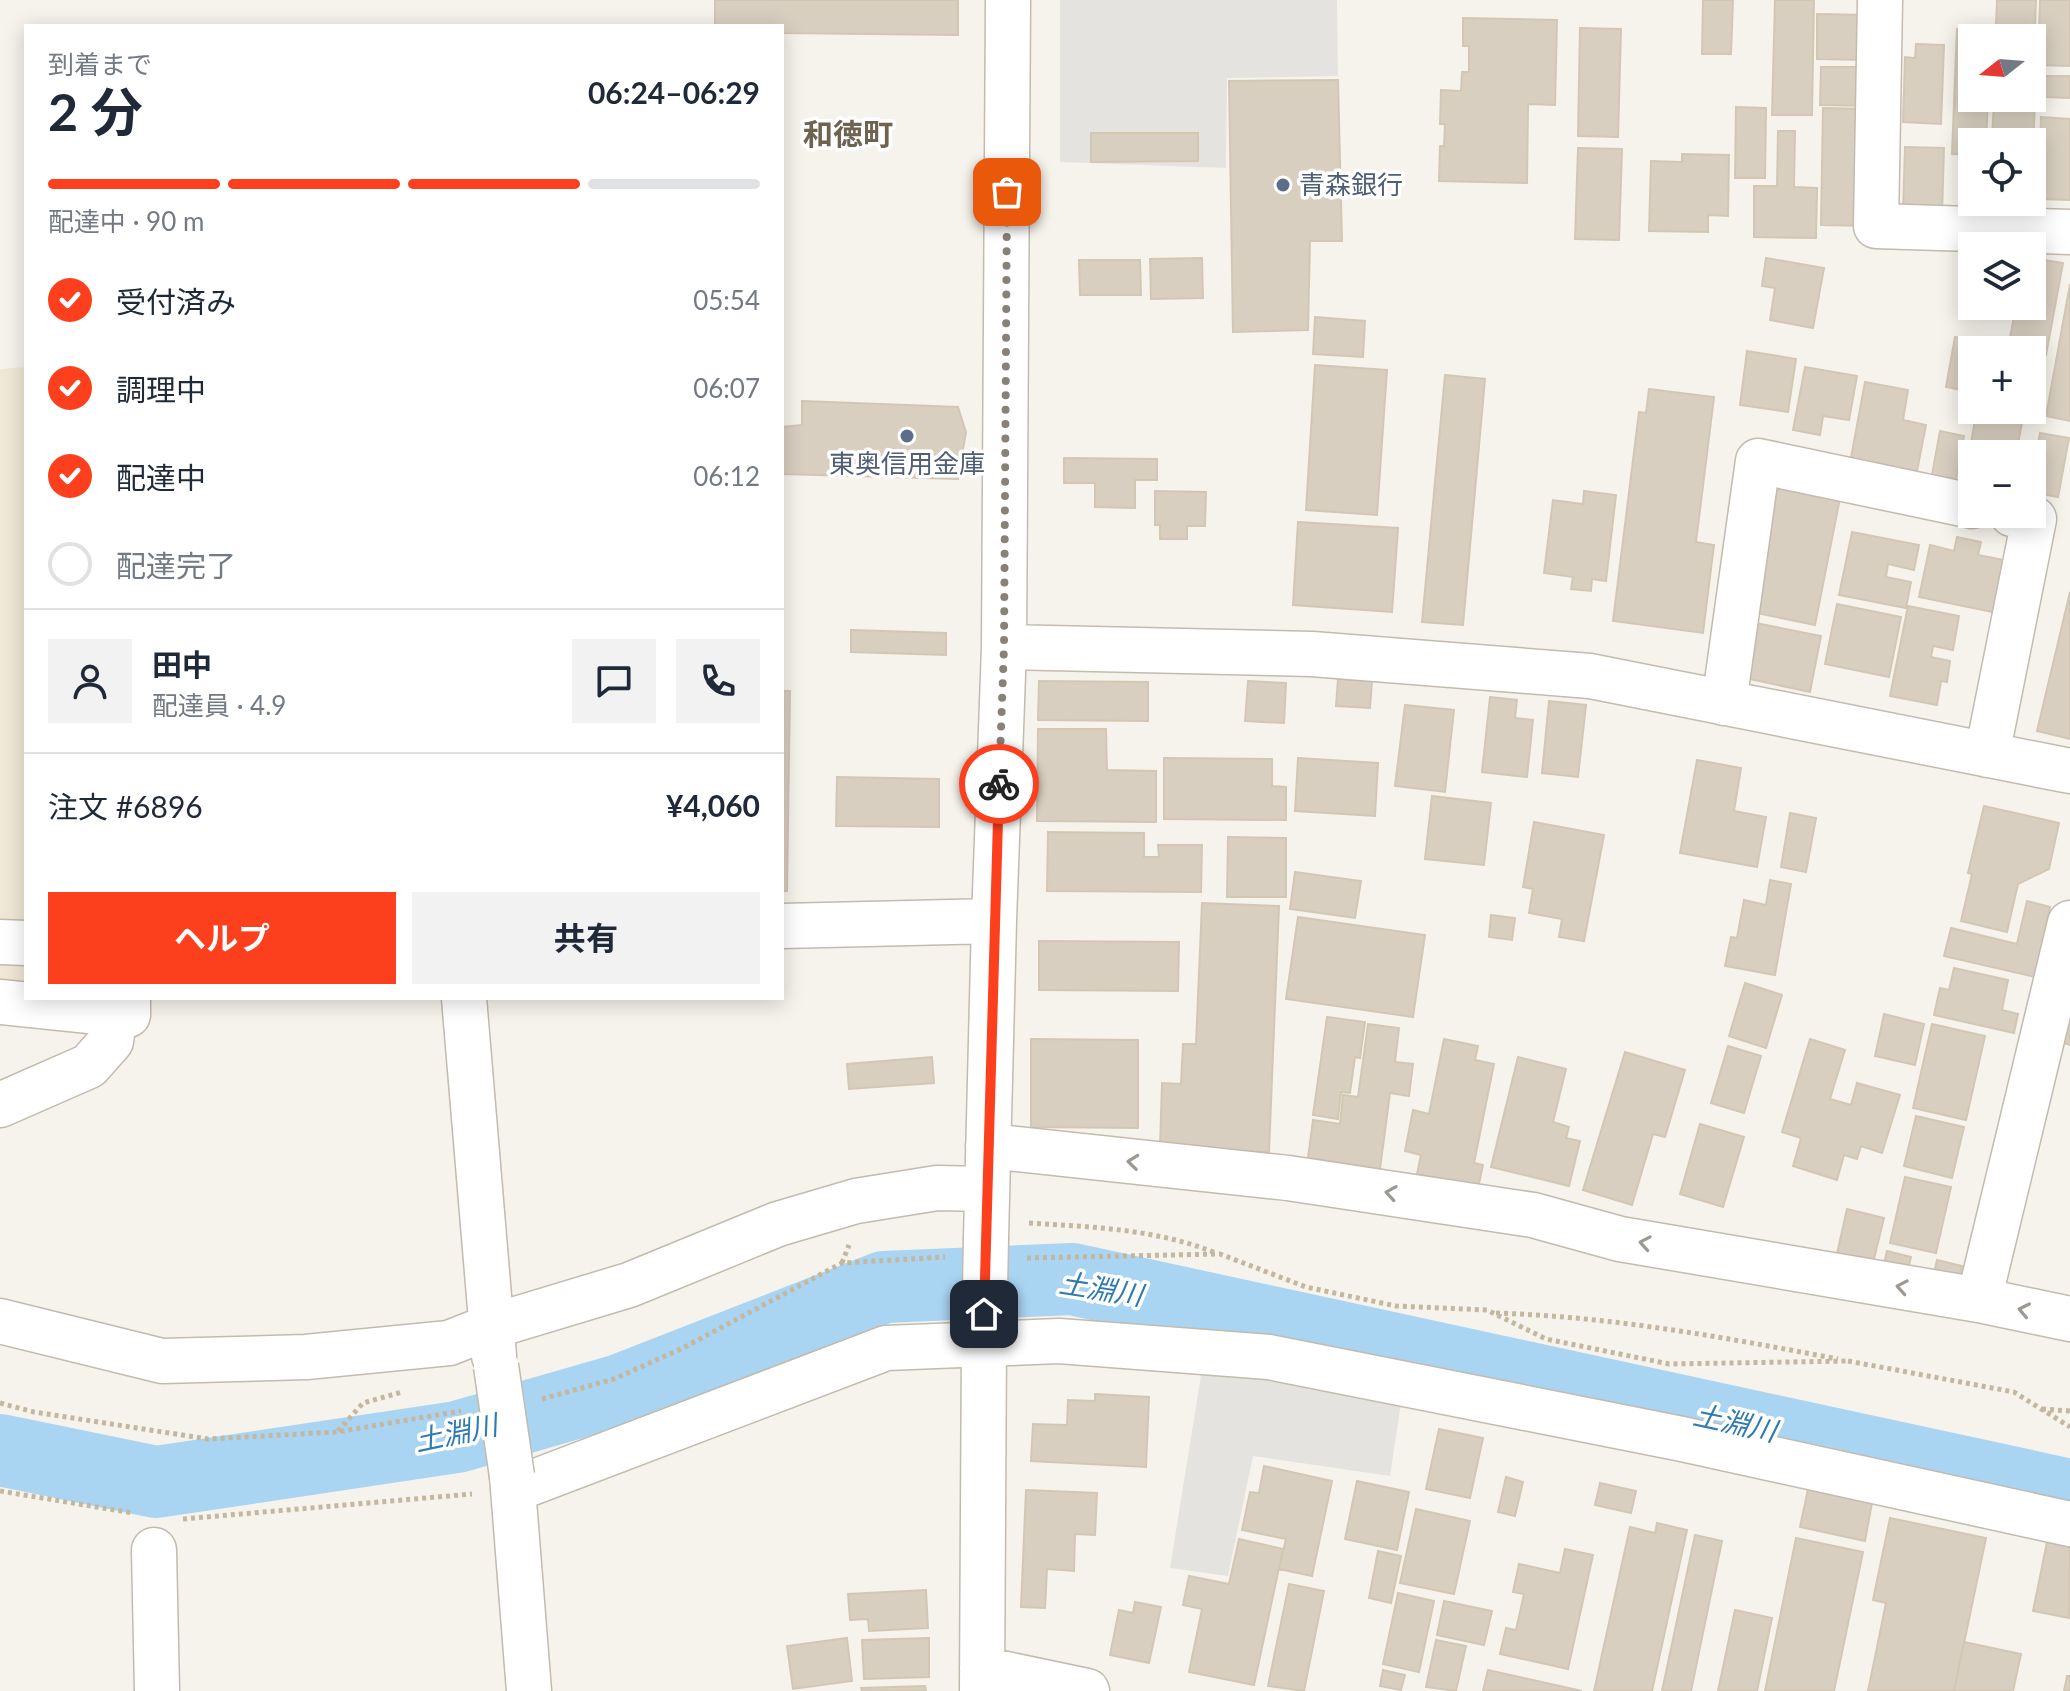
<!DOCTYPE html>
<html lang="ja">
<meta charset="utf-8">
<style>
body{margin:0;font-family:Lato,"Noto Sans JP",sans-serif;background:#f2f2f3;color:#1f2937;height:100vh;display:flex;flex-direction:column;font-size:30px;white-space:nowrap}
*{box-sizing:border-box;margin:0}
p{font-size:26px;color:#747a83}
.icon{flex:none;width:44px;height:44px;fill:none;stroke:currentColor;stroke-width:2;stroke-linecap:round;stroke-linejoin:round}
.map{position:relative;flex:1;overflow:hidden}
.panel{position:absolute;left:24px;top:24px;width:760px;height:976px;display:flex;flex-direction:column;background:#fff;border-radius:0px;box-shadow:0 4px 20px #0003}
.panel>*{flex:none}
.needle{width:52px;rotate:253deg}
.tools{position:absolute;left:1958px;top:24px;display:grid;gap:16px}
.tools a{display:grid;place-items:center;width:88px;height:88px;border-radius:0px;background:#fff;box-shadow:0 4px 20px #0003;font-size:40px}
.pin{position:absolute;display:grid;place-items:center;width:68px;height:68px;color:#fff;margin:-34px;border-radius:16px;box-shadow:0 4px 12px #0006}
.courier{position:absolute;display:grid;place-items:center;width:80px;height:80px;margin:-40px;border:6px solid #fc3f1d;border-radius:50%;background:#fff;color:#222;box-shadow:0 2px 10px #0007}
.summary em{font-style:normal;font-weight:700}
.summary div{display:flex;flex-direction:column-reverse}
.summary{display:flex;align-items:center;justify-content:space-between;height:136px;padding:0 24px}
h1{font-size:52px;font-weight:700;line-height:60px}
.bar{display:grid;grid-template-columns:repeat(4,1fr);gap:12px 8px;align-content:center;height:96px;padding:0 24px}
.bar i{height:10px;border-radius:6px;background:#e0e1e3}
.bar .current{background:#fc3f1d}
.bar p{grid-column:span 4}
.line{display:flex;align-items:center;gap:20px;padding:0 24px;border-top:2px solid #e0e1e3}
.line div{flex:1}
.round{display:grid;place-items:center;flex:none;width:84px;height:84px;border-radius:0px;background:#f2f2f3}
ol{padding:0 24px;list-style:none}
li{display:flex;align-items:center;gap:24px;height:88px}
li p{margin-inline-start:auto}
li .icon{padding:8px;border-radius:50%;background:#fc3f1d;color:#fff;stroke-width:4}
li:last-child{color:#747a83}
li i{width:44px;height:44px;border:4px solid #e0e1e3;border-radius:50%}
.button{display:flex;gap:16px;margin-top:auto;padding:16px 24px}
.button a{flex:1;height:92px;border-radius:0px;background:#fc3f1d;color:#fff;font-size:32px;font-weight:700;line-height:92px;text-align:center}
.button a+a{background:#f2f2f3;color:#1f2937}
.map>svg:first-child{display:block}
.education{fill:#efe8d6}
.parking{fill:#e5e3e0}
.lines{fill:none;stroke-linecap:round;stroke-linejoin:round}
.river{stroke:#a9d4f2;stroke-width:72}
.building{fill:#d8cfc1;stroke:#d3c7b4;stroke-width:2}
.minor-casing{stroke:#c2bbae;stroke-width:47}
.path{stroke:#c4b79f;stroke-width:5;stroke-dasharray:4 4;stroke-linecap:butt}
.minor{stroke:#fff;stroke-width:44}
.minor-bridge-casing{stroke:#c2bbae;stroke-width:47;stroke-linecap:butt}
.minor-bridge{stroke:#fff;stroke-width:44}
.oneway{stroke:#9c9892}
.done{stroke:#878178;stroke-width:8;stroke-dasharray:0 14.4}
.route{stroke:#fc3f1d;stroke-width:10}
.service-dot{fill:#5c6f8a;stroke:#fff;stroke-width:3}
.labels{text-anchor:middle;stroke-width:7;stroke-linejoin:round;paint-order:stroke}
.service-label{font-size:26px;fill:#4e5e75;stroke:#fff;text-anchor:start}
.water-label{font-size:28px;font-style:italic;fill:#2e7ab2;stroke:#fff}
.quarter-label{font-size:30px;font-weight:bold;fill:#6e6250;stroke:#fff}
</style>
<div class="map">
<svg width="2070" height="1691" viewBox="0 0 2070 1691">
<rect width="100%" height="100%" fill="#f6f3ec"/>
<!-- education -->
<path class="education" d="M26,367V990L0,987V369Z"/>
<!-- parking -->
<path class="parking" d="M1060,0H1337L1338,76L1227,78L1226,168L1060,162Z
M1202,1369L1402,1396L1390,1476L1253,1456L1228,1576L1170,1568Z"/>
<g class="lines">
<!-- river -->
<path class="river" d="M0,1450L156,1482L457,1437L620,1390L884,1287L1072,1279L2070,1495"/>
</g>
<!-- building -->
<path class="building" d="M715,0H958V35L782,33V26H715Z
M1703,0H1733L1731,54H1702Z
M1775,0H1814L1812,115H1772Z
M1997,0H2036L2035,27L1996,26Z
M2040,0H2070V66L2038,65Z
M1817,14L1867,15V60L1817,59Z
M1463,18L1557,20L1555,105L1528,104L1527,183L1439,181L1440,146H1444L1445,124H1440L1441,90L1461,91L1462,72H1469V46H1463Z
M1580,28L1621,29L1618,137L1578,136Z
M1957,29L1990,30V38H1972V98H1988L1986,142H1972V155L1952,154Z
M1916,44L1944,45L1941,124L1903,122L1905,57L1915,58Z
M1821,67H1871L1870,106L1820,105Z
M2032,72H2036L2033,151L2032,142H1992L1994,98H2032Z
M2045,76H2070V98L2044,97Z
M1338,80L1342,241H1310L1308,330L1233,332L1229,81Z
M1736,107L1766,108L1765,178H1735Z
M1823,108L1869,109L1867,226L1821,225Z
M2041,117L2070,119V200L2038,199Z
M1778,131H1795L1794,187L1817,188L1816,238L1754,237V186H1777Z
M1091,133H1198V161L1091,162Z
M1905,147L1944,148L1942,214L1903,212Z
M1578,148L1622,149L1619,240L1575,239Z
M1682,154L1729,155L1728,216L1708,215V232L1649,231L1651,161L1682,162Z
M1996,202H2029V207L1995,205Z
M1202,258L1203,298L1151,299L1150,259Z
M1766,258L1824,268L1813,328L1770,320L1775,288L1762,286Z
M2032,258L2063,263L2046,355L2032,352V350L2008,348L2016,306H2032Z
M1079,260H1140L1141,295H1080Z
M2070,284V421L2046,416Z
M1315,317L1365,321L1363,357L1313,354Z
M1955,337L1999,345L1998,350H1972V392L1946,387Z
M1747,351L1796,359L1788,412L1740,405Z
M1315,365L1387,370L1377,515L1306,510Z
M1805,367L1857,376L1849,420L1823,416L1820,435L1793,430Z
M1445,375L1485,379L1463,625L1422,622Z
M1865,382L1908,390L1903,420L1926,425L1916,476L1850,463Z
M1649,389L1714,397L1696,542L1714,545L1703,633L1613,621L1639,412L1646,413Z
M802,401L958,407L966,432L958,479L782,474V427L802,425Z
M1976,414L2022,423L2016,454H1972V480L1965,478Z
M1940,431L1964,436L1956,479L1932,475Z
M2040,433L2069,438L2058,497L2032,492V474Z
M1064,458L1157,459V480H1135V508L1095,507V483H1064Z
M1784,487L1840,498L1815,625L1747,611L1769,496Z
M1155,491L1206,492L1205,526H1187V539H1160V525H1155Z
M1584,491L1616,495L1606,581L1592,579L1591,591L1571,589L1573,577L1544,573L1553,500L1583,504Z
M1298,522L1398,528L1392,612L1293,605Z
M1852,532L1919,545L1914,570L1888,564L1886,577L1911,582L1906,608L1839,595Z
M1957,537L1981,542L1978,555L2004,560L1993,612L1919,597L1930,545L1954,551Z
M2070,592V739L2037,731Z
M1837,604L1901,617L1889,677L1825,664Z
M1908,606L1959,616L1953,650L1933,646L1931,657L1950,661L1947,682L1941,681L1937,705L1890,696Z
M1751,622L1821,636L1810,692L1740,677Z
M851,630L946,633V655L851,652Z
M1338,679L1372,681L1370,708L1336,706Z
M1039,681L1148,682V721L1038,720Z
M1248,681L1286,683L1284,723L1245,721Z
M782,691H790L787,891H782Z
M1490,697L1517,700L1515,718L1533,720L1527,777L1482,772Z
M1549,701L1586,705L1578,777L1542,773Z
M1405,705L1454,710L1445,792L1395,786Z
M1038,729H1106L1107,770L1156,771V822L1037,821Z
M1164,758L1272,759V786L1286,787V820L1164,819Z
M1298,758L1378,763L1375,816L1295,811Z
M1697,760L1741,768L1734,811L1766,817L1757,867L1680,853Z
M837,777L939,779V827L836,826Z
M1432,796L1491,803L1484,865L1425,859Z
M1984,806L2059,823L2049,869L2018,884L2007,932L1961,921L1972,874L1968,873Z
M1790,813L1816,818L1806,872L1781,867Z
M1534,822L1604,835L1584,941L1559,937L1562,919L1529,913L1533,889L1523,887Z
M1048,832L1144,833V857H1159L1158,845H1202L1201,892L1047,891Z
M1228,837L1286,838V897H1227Z
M1295,872L1361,881L1355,918L1290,909Z
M1770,880L1791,884L1775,975L1725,966L1731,937L1737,938L1744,900L1766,905Z
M2027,901L2050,907L2035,977L1944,956L1951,928L2017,944Z
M1202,903L1279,906L1269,1152L1160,1147L1162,1083L1181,1084L1183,1044H1196Z
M1491,915L1515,918L1512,940L1489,937Z
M1298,917L1425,935L1413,1017L1286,999Z
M1039,941L1179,942L1178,991L1039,990Z
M1954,968L2008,980L2002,1010L2018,1014L2014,1033L1934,1015L1940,988L1949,990Z
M1745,983L1782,995L1766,1048L1729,1036Z
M1884,1014L1924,1024L1915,1065L1875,1056Z
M1327,1017L1365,1022L1360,1058L1355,1057L1350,1093L1341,1092L1338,1119L1313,1115Z
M2068,1022H2070V1045L2063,1043Z
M1368,1024L1399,1028L1395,1062L1413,1064L1409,1096L1390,1093L1380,1169L1308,1158L1313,1120L1340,1124L1343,1095L1358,1097Z
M1932,1024L1985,1036L1966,1120L1913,1108Z
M1031,1039L1138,1040V1128L1031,1127Z
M1444,1039L1478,1046L1475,1060L1494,1064L1474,1163L1483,1165L1478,1188L1417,1174L1421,1155L1405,1151L1413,1110L1429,1114Z
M1810,1039L1845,1050L1830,1099L1851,1105L1857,1083L1900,1095L1882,1153L1861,1146L1857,1159L1844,1155L1837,1180L1793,1166L1801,1138L1782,1132Z
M1728,1046L1761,1056L1744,1113L1711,1103Z
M1625,1052L1685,1070L1665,1137L1653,1134L1632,1205L1583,1190Z
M932,1057L934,1083L849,1089L847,1064Z
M1518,1057L1566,1069L1553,1122L1569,1127L1566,1138L1580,1141L1569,1186L1491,1167Z
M1916,1116L1964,1127L1952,1178L1904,1166Z
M1700,1124L1744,1137L1723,1207L1680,1194Z
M1905,1177L1951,1187L1936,1253L1890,1243Z
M1847,1209L1884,1218L1872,1267L1836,1258Z
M1887,1251L1911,1257L1907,1273L1883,1267Z
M1937,1260L1962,1266L1958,1284L1933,1278Z
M1095,1394L1149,1397L1146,1467L1031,1461L1033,1424L1067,1425L1068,1400L1095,1401Z
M1439,1429L1483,1438L1470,1498L1426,1489Z
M1264,1466L1332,1481L1312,1576L1279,1569L1286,1539L1242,1530L1250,1492L1259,1493Z
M1506,1477L1523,1482L1515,1516L1498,1512Z
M1357,1481L1409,1492L1397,1550L1345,1539Z
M1600,1483L1636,1491L1631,1513L1595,1505Z
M1808,1489L1872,1503L1865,1541L1800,1527Z
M1026,1490L1097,1493L1095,1535L1075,1534L1074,1571L1047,1569L1045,1608L1021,1607Z
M1416,1509L1470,1521L1454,1594L1400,1583Z
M1890,1518L1986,1538L1954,1691H1868L1886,1603L1873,1600Z
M1657,1523L1687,1530L1652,1691H1594L1630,1527L1655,1533Z
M1695,1535L1722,1541L1691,1691H1662Z
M2048,1537L2070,1542L2069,1618L2033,1611Z
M1796,1538L1863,1552L1834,1691H1765Z
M1239,1539L1283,1549L1254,1685L1189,1672L1202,1609L1183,1605L1189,1576L1229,1584Z
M1565,1549L1593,1555L1568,1669L1500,1654L1506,1628L1516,1630L1524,1594L1513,1592L1519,1564L1560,1573Z
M1378,1551L1401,1556L1391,1603L1369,1598Z
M1289,1584L1324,1591L1304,1691L1268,1686Z
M926,1590L928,1628L869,1631L868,1619L850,1620L848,1594Z
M1398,1593L1434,1601L1419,1672L1383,1664Z
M1444,1601L1492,1611L1484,1645L1437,1635Z
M1135,1602L1161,1607L1149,1663L1110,1655L1119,1610L1133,1613Z
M1735,1610L1772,1618L1757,1691H1718Z
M847,1638L852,1681L793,1689L787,1646Z
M929,1638V1677L864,1679L862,1640Z
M1436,1640L1466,1646L1456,1691L1426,1687Z
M1964,1642L2021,1654L2013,1691H1954Z
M1383,1670L1405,1675L1401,1690L1380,1686Z
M1488,1670L1582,1691H1483Z
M2067,1676H2070V1691H2064Z
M925,1686L926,1691H862L861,1688Z"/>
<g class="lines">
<!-- minor casing -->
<g class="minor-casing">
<path id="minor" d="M1880,0L1876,226L2070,232
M1004,647L1312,654L1590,676L2070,771
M1724,703L1758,461L1972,506
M1987,755L2034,519L2012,514
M782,926L994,921
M0,942L26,943
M464,998L494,1356
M0,1002L128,1015V998
M0,1105L89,1066L111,1041L115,1014
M988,1146L1288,1178L1533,1215L1620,1239L1979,1300L2070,1319
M986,1238L994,921L1004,647L1008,0
M1979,1300L2070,923
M0,1321L162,1361L306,1357L449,1343L490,1327L629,1285L778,1224L856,1201L937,1188L987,1189
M512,1476L529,1691
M513,1490L886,1348L1059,1341L1269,1357L1682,1439L2070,1524
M154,1550L157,1691
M982,1669L1087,1691
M982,1691L984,1339"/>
</g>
<!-- path -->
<path class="path" d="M1029,1223C1093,1227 1156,1229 1216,1253
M1027,1258L1220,1254L1306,1287L1396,1306L1487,1310L1546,1339L1669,1364L1849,1361
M842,1263L849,1245
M1496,1313C1614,1317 1722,1337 1838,1359
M1848,1361L2014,1392L2070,1427
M542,1399L614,1379L683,1348L842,1263L945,1257
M0,1403L34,1412L208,1439L337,1432L461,1411
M2042,1409L2070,1411
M338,1431L363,1403L402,1392
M0,1491L133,1513
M183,1519L472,1494"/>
<!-- minor -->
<use href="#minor" class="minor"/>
<!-- minor-bridge casing -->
<g class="minor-bridge-casing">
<path id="minor-bridge" d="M984,1339L986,1238
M496,1366L512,1476"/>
</g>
<!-- minor-bridge -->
<use href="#minor-bridge" class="minor-bridge"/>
</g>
<!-- one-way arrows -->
<defs><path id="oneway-chevron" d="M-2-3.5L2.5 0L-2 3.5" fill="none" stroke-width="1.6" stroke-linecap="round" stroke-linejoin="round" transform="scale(2)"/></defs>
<g class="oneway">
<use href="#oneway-chevron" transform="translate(1133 1162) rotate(-174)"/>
<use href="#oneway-chevron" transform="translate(1391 1193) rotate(-171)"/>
<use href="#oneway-chevron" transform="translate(1645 1243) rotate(-170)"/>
<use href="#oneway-chevron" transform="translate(1902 1287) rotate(-170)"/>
<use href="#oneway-chevron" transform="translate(2024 1310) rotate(-168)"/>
</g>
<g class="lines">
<!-- done -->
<path class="done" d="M999,784L1004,647L1007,192"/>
<!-- route -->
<path class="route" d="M984,1314L999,784"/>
</g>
<!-- markers -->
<g class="service-dot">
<circle cx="1283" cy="185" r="8"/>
<circle cx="907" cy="436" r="8"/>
</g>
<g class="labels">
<!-- service labels -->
<g class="service-label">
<text x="1299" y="194">青森銀行</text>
<text x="907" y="473" text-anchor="middle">東奥信用金庫</text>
</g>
<!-- water labels -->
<g class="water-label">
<text transform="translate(1101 1289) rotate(9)" y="10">土淵川</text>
<text transform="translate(1735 1423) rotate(12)" y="10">土淵川</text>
<text transform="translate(456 1433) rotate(-12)" y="10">土淵川</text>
</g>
<!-- quarter labels -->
<g class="quarter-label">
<text x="848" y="145">和徳町</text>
</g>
</g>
</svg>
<div class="tools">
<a><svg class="needle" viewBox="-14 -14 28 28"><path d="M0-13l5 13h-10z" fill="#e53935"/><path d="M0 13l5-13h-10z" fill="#747a83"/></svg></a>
<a><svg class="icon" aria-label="locate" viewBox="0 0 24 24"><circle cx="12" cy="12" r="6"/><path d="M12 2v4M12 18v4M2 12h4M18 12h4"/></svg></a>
<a><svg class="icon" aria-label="layers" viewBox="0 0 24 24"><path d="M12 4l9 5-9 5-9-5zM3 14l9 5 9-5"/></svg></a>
<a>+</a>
<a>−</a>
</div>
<div class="pin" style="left:1007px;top:192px;background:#ea580c"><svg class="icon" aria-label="bag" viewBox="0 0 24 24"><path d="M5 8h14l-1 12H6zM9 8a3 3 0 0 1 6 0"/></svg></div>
<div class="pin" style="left:984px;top:1314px;background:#1f2937"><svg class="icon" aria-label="home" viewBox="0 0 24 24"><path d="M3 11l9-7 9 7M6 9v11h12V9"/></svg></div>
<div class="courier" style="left:999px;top:784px"><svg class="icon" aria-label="bike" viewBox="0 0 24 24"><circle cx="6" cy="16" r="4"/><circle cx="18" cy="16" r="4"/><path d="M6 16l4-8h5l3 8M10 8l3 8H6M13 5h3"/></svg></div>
<section class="panel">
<div class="summary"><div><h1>2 分</h1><p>到着まで</p></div><em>06:24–06:29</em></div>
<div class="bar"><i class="current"></i><i class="current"></i><i class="current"></i><i></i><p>配達中 · 90 m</p></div>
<ol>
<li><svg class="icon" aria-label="check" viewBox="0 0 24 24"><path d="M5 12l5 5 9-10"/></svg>受付済み<p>05:54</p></li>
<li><svg class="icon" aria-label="check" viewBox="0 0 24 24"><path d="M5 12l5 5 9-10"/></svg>調理中<p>06:07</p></li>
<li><svg class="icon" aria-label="check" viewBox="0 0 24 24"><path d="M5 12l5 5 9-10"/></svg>配達中<p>06:12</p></li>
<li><i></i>配達完了</li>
</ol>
<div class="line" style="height:144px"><a class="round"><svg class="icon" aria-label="person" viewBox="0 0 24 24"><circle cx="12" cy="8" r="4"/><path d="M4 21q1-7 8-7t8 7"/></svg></a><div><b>田中</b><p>配達員 · 4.9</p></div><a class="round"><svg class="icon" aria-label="chat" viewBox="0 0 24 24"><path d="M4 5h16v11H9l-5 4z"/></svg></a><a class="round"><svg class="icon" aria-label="phone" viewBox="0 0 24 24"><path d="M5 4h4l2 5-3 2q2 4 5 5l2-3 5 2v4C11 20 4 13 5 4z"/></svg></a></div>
<div class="line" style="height:104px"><div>注文 #6896</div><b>¥4,060</b></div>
<div class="button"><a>ヘルプ</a><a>共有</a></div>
</section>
</div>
